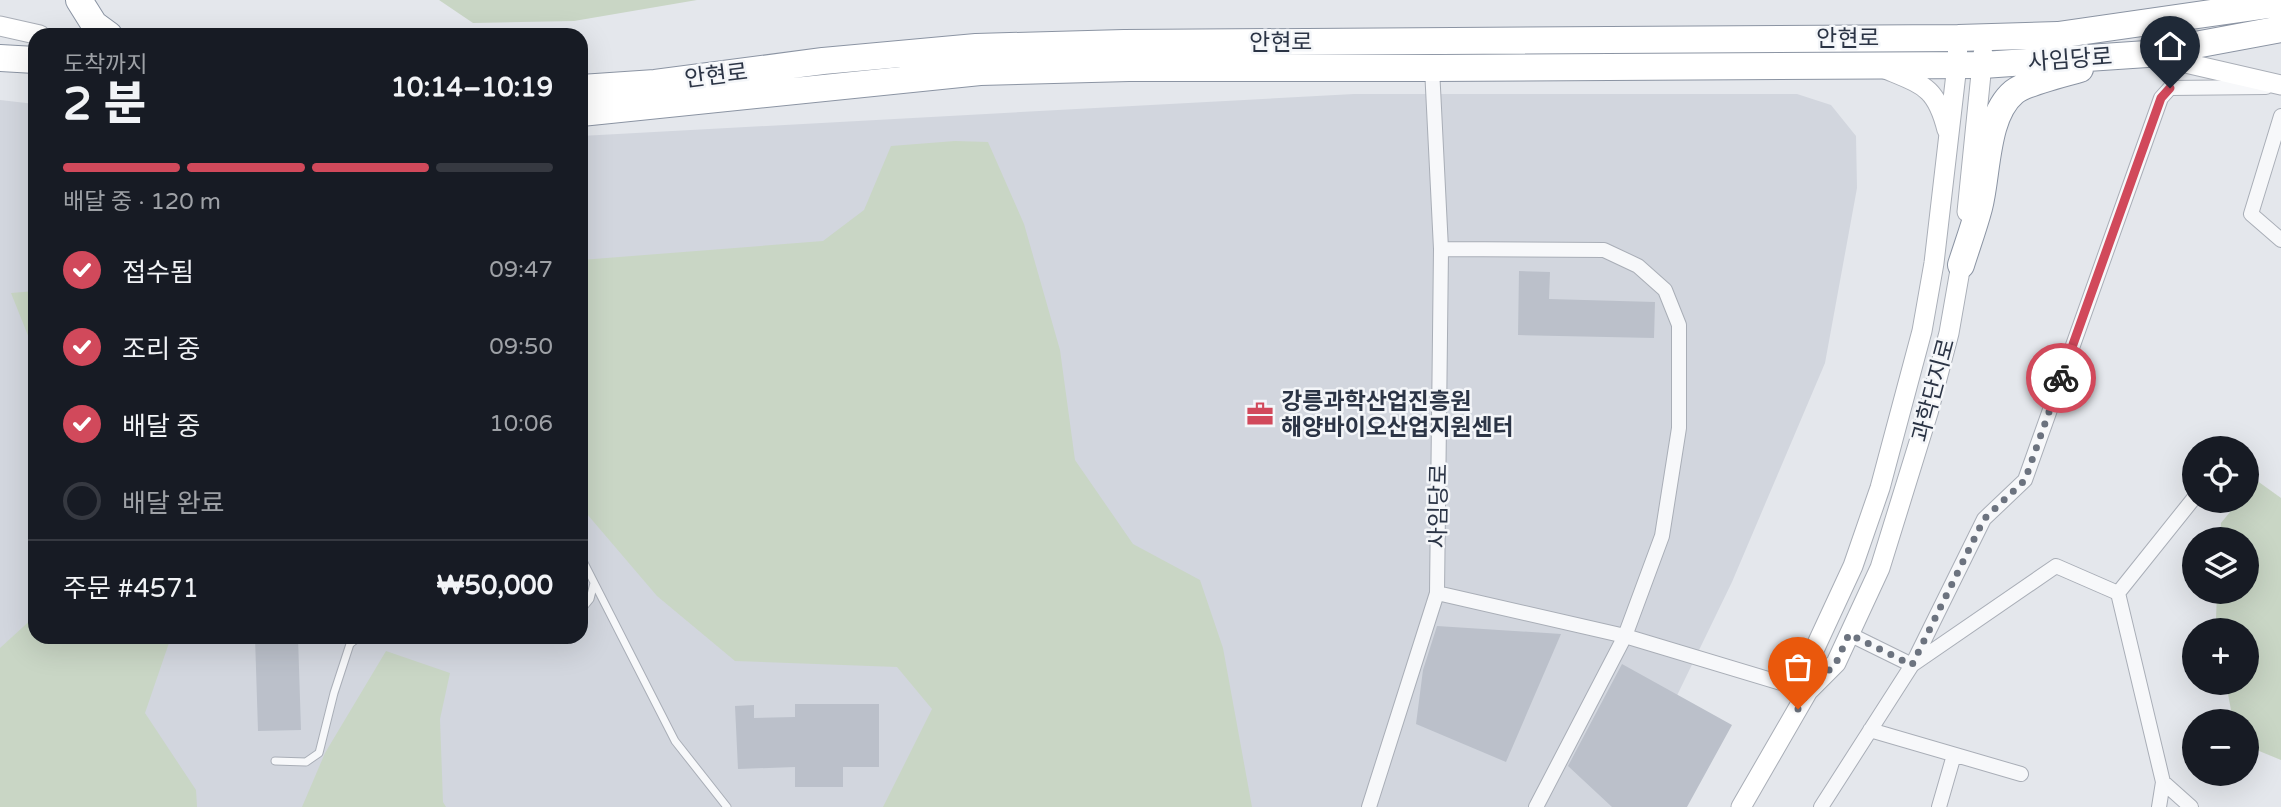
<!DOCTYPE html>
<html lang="ko">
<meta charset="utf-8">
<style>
body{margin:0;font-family:"Varela Round","Noto Sans KR",sans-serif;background:#20242c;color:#f1f3f6;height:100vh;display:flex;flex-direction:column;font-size:26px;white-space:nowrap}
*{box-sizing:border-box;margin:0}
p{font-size:23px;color:#9ea1a6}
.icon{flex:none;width:38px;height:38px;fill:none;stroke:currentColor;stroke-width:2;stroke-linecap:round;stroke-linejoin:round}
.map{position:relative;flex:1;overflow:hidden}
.panel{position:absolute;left:28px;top:28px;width:560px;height:616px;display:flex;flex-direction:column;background:#171b24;border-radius:21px;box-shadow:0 7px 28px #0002}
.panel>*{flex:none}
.buttons{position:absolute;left:2182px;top:436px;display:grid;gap:14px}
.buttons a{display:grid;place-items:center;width:77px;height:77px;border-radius:50%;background:#171b24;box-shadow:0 7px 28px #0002;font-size:35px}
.pin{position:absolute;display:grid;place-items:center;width:60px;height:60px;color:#fff;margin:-72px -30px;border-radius:50% 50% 50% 0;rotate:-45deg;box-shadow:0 0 7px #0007}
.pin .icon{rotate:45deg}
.courier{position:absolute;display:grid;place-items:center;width:70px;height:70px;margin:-35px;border:5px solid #d1495b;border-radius:50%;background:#fff;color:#222;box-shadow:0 2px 9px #0007}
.head em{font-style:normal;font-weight:800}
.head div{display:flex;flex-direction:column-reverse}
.head{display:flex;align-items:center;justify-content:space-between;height:119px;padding:0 35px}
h1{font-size:46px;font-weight:800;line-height:52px}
.bar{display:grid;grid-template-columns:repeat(4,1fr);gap:10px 7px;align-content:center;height:84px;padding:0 35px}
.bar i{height:9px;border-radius:5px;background:#363941}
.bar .active{background:#d1495b}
.bar p{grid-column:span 4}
.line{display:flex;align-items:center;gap:18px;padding:0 35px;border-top:2px solid #363941}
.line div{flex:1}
ol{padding:0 35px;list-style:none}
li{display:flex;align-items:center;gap:21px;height:77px}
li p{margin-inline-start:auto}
li .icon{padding:7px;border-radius:50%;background:#d1495b;color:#fff;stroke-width:4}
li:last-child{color:#9ea1a6}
li i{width:38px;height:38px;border:4px solid #363941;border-radius:50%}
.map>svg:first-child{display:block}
.built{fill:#d2d6de}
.green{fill:#c9d6c5}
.building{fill:#bbc0ca}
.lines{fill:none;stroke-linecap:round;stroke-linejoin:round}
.lane-casing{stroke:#a9aeb7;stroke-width:9}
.street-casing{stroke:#a9aeb7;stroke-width:16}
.secondary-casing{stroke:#a9aeb7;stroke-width:21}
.highway-casing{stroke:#8b94a3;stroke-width:28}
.lane{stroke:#f7f8fa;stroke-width:7}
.street{stroke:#f7f8fa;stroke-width:14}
.secondary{stroke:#fff;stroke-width:19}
.highway{stroke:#fff;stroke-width:26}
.done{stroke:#6c737f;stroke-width:7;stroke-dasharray:0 12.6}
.route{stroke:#d1495b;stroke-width:9}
.labels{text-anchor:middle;stroke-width:5;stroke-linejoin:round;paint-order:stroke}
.street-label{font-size:23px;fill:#2b3445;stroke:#f4f6f9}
.poi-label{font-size:23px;font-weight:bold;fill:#2b3445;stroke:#f4f6f9;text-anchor:start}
</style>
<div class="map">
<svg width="2281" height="807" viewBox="0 0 2281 807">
<rect width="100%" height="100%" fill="#e4e7ec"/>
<!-- built -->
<path class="built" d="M1354,94H1797L1831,105L1856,136L1857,188L1825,363L1732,582L1623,807H0V100L35,104V637H581V136Z"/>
<!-- green -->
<path class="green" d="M439,0H697L574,21L473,23Z
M955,141L988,142L1024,224L1060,350L1075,460L1133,544L1200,580L1223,648L1252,807H883L932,709L897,667L735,661L657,596L581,507V260L823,241L864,210L891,146Z
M35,291V353L11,293Z
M2256,480L2281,498V760L2247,746V721H2233L2226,683L2247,682V630H2217L2216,619L2217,592H2247V539H2220L2221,523L2239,501L2247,500V491Z
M35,616V637H171L145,713L196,790L197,807H0V648Z
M386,651L450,673L440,719L443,802L446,807H302L325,753Z"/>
<!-- building -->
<path class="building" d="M1519,271L1550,272L1549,299L1655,302L1654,338L1518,335Z
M1437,626L1561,634L1506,762L1416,724L1423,670Z
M255,637H298L301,730L258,731Z
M1622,664L1732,725L1687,807H1612L1568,766Z
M795,704H879V767H843V787H795V767L738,769L735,706L754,705V718L795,717Z"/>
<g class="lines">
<!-- lane casing -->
<g class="lane-casing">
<path id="lane" d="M581,557L675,741L727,807
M581,610L590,599L594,583
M275,761L306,762L319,753L334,693L350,644L359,637"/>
</g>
<!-- street casing -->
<g class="street-casing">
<path id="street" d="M2281,116L2251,214L2281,240
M1441,249L1604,250L1638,266L1665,290L1679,325V428L1662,536L1625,636L1536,807
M1437,593L1625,636L1808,691
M2118,593L2163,782L2159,807
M1849,634L1912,665L2056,566L2118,593L2194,498
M1870,730L2021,774
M2163,782L2191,807
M1369,807L1437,593L1441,249L1432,68
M1821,807L1912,665L1984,519L2025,480L2161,98L2170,88L2266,87
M1939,807L1954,755"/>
</g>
<!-- secondary casing -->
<g class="secondary-casing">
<path id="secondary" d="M0,26L40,35
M2155,56L2281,85
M1883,68C1923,85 1936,86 1947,130
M1967,212L1983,54
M1808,691L1809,661L1853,566L1880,488L1922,331L1934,263L1957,65L1958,38
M1741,807L1808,691L1836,663L1880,568L1928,413L1949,333L1963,253"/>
</g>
<!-- highway casing -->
<g class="highway-casing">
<path id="highway" d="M79,0L94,24L109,35
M0,58L35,60
M581,88L655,83L823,61L976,47L1124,43L1958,38L2058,35L2281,3
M581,113L980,72L1129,68H1432L1983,65L2147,54L2281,29
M1961,265C1967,246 1974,227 1979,208C1988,174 1985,116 2014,92C2025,83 2065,73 2080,69"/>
</g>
<!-- lane -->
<use href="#lane" class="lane"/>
<!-- street -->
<use href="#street" class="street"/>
<!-- secondary -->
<use href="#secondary" class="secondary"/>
<!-- highway -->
<use href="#highway" class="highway"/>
</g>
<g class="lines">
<!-- done -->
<path class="done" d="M1798,709L1808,691L1836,663L1849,634L1912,665L1984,519L2025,480L2061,378"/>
<!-- route -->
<path class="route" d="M2061,378L2161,98L2170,88"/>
</g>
<!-- icons -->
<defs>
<g id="office-bare" transform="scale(2.1)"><path d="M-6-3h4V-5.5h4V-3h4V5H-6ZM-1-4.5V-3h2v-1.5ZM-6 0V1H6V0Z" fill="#d1495b" stroke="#f4f6f9" stroke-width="2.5" paint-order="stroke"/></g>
</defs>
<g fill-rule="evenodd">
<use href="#office-bare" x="1260" y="414"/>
</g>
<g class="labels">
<!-- street labels -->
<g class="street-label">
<text x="1848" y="46">안현로</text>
<text x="1281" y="50">안현로</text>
<text transform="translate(2070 59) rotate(-4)" y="8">사임당로</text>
<text transform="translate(716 75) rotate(-7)" y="8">안현로</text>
<text transform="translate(1933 390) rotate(-75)" y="8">과학단지로</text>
<text transform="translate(1438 506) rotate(-89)" y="8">사임당로</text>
</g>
<!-- poi labels -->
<g class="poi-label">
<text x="1281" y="409">강릉과학산업진흥원<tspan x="1281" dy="26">해양바이오산업지원센터</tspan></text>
</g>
</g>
</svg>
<div class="buttons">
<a><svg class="icon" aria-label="locate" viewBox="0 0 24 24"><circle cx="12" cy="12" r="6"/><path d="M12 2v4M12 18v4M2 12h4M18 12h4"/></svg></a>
<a><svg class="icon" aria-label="layers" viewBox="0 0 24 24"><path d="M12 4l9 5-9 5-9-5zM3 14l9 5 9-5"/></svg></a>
<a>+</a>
<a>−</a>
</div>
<div class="pin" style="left:1798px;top:709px;background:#ea580c"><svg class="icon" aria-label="bag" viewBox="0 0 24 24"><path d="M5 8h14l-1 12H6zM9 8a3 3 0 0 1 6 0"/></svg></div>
<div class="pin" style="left:2170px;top:88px;background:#1f2937"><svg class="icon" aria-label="home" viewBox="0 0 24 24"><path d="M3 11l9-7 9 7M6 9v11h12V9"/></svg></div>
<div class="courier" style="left:2061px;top:378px"><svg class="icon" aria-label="bike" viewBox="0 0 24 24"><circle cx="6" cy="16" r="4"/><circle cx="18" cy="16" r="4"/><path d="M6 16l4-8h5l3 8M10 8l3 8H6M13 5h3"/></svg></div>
<section class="panel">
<div class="head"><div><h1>2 분</h1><p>도착까지</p></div><em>10:14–10:19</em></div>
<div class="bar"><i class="active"></i><i class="active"></i><i class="active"></i><i></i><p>배달 중 · 120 m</p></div>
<ol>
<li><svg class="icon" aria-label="check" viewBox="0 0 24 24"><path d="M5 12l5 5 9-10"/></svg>접수됨<p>09:47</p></li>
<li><svg class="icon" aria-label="check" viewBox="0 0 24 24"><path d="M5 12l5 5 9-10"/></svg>조리 중<p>09:50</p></li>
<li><svg class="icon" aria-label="check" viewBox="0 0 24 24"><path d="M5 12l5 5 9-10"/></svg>배달 중<p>10:06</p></li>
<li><i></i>배달 완료</li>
</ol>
<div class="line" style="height:91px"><div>주문 #4571</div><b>₩50,000</b></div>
</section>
</div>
